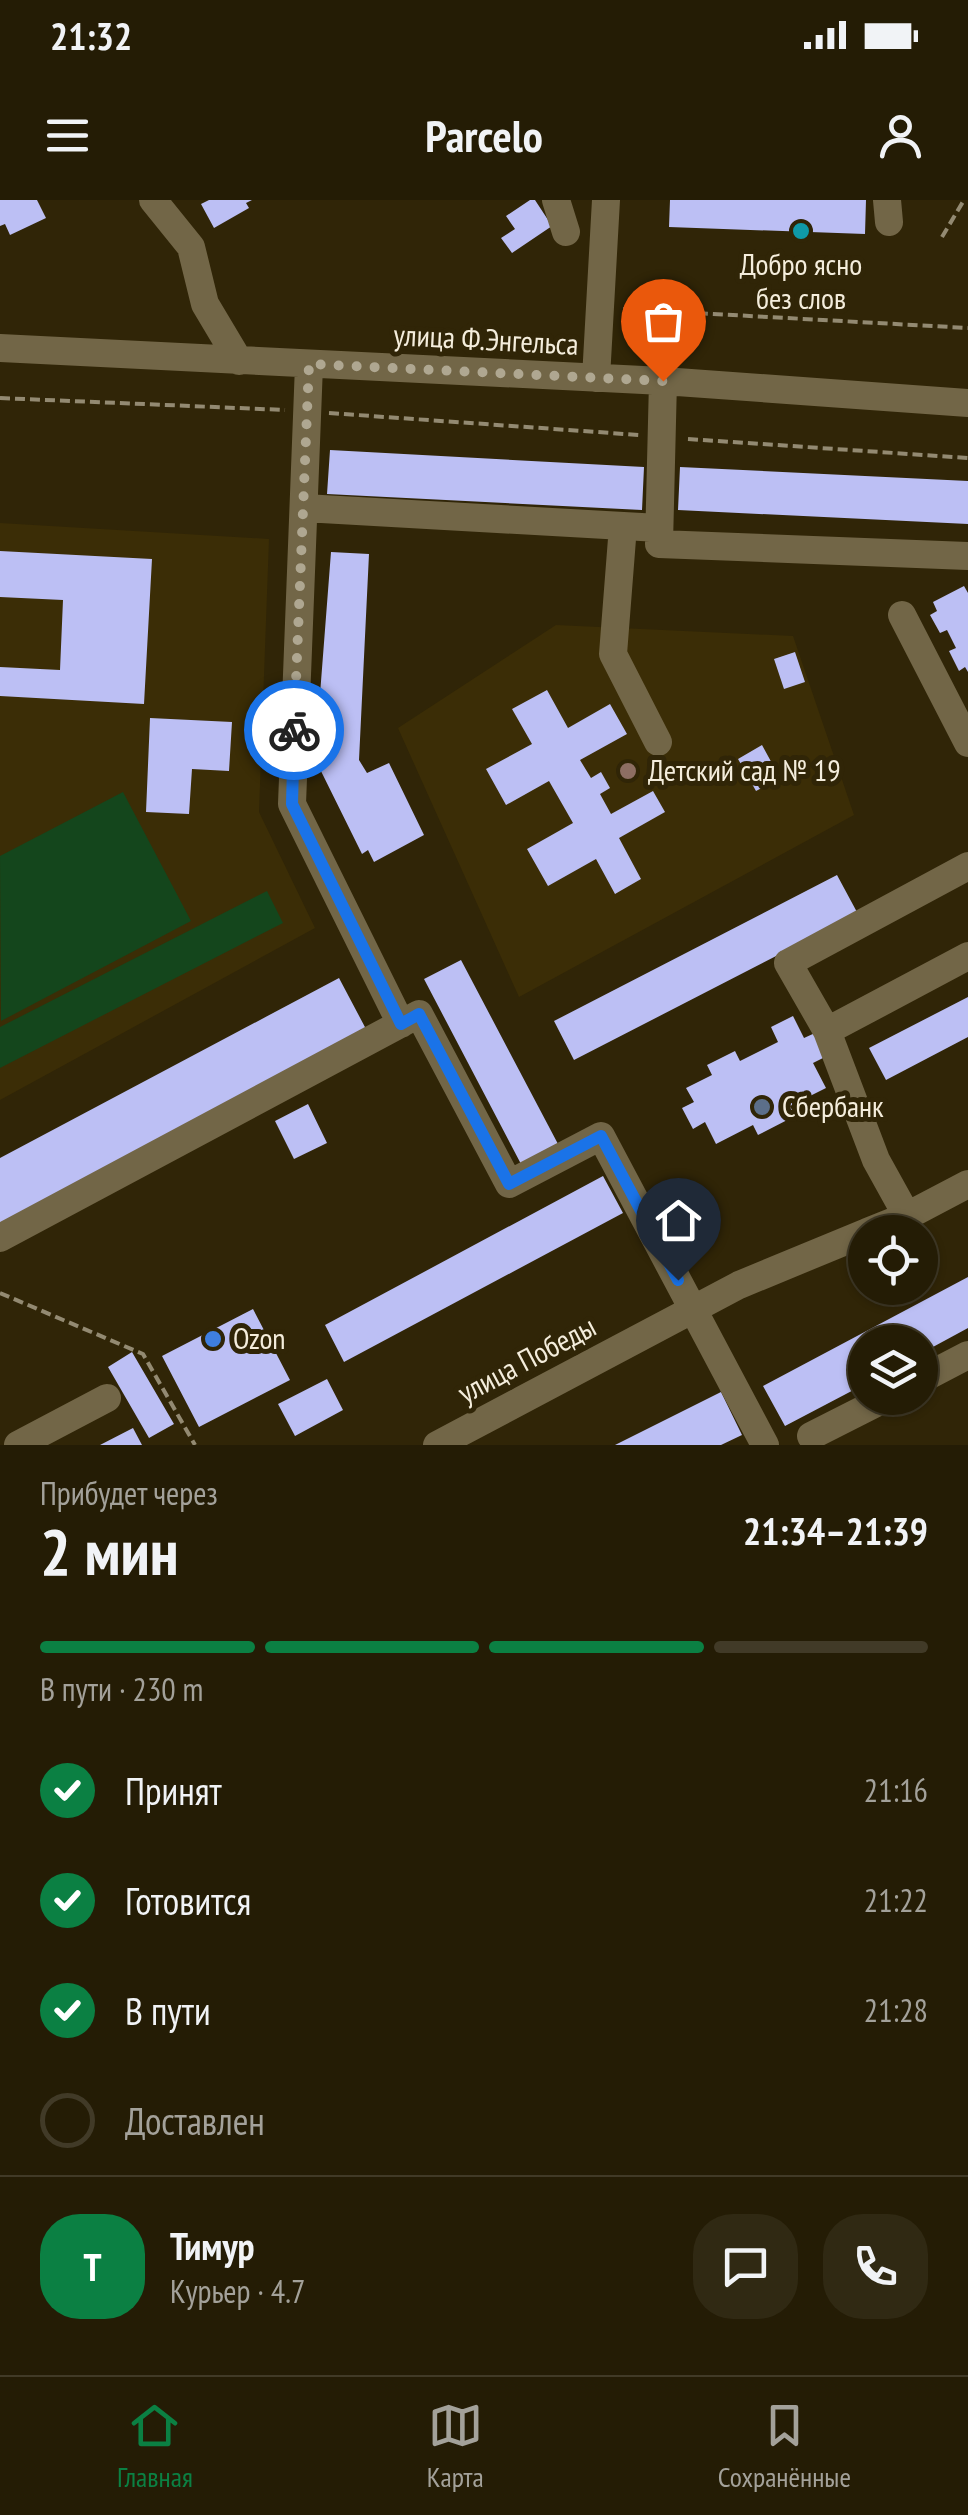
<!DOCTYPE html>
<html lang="ru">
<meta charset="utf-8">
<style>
body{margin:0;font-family:"PT Sans Narrow",sans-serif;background:#302913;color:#f1f3f6;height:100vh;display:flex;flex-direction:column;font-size:38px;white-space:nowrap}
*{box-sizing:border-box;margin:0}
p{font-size:32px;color:#a3a19a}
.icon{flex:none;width:55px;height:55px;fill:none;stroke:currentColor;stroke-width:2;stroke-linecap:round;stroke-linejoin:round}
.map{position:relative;height:1245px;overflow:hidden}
.side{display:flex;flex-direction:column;background:#241c05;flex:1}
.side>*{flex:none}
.buttons{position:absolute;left:848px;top:1015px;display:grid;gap:20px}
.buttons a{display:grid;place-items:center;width:90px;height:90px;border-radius:50%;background:#241c05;box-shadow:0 2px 8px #0004,0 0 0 2px #413a27;font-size:50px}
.pin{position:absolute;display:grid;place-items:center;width:85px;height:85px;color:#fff;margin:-102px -42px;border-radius:50% 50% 50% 0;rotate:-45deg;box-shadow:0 0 10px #0007}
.pin .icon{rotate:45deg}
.courier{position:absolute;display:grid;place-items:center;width:100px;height:100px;margin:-50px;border:8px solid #1a73e8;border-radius:50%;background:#fff;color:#222;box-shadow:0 2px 12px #0007}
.headline em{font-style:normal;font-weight:700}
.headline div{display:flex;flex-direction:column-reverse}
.headline{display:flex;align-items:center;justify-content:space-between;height:170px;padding:0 40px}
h1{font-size:65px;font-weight:700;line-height:75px}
.bar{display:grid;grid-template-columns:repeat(4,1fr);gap:15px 10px;align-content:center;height:120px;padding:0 40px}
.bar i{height:12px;border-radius:8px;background:#413a27}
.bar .on{background:#0b8043}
.bar p{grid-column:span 4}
.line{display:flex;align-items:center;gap:25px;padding:0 40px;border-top:2px solid #413a27}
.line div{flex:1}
.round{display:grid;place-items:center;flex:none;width:105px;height:105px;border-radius:40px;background:#302913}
ol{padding:0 40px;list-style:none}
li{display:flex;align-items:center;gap:30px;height:110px}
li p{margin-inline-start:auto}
li .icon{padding:10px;border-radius:50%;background:#0b8043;color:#fff;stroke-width:4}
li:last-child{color:#a3a19a}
li i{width:55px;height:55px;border:5px solid #413a27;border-radius:50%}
.status{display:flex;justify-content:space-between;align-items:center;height:70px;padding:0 50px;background:#241c05;direction:ltr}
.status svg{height:28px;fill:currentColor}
header{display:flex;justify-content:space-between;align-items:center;height:130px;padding:0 40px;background:#241c05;font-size:45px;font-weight:700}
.dock{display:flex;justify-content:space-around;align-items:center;height:140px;border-top:2px solid #413a27;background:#241c05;font-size:28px;color:#a3a19a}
.dock a{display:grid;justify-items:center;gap:5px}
.dock .on{color:#0b8043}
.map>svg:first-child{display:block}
.built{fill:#3b2d06}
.green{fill:#14461c}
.building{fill:#bcbff4}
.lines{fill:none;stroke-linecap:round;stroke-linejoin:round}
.path{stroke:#938a72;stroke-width:4;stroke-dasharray:10 5;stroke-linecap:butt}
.minor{stroke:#726647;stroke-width:28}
.done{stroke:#afa791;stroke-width:10;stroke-dasharray:0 18}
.route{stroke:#1a73e8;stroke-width:12}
.culture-dot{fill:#0f9aa8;stroke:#302507;stroke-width:4}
.education-dot{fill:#8d6e63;stroke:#302507;stroke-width:4}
.service-dot{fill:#5c6f8a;stroke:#302507;stroke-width:4}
.shop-dot{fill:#3f7fe0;stroke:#302507;stroke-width:4}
.labels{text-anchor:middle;stroke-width:10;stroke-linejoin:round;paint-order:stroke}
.poi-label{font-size:30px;fill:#f4eddc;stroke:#302507;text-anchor:start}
.street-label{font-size:30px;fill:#f4eddc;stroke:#302507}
</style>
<div class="status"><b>21:32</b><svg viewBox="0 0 49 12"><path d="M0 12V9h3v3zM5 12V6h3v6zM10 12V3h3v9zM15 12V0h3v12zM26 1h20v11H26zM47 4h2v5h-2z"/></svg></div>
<header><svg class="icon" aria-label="menu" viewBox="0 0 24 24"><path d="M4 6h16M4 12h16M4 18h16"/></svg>Parcelo<svg class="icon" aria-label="person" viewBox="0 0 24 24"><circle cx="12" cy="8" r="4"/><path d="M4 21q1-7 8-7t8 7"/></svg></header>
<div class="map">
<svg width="968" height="1245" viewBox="0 0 968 1245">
<rect width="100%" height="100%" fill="#302507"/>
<!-- built -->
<path class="built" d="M0,323L269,339L259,612L315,728L0,900Z
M556,425L793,436L854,615L519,797L398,528Z"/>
<!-- green -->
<path class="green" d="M123,592L191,721L1,821L0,656Z
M267,691L283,723L0,868V827Z"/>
<!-- building -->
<path class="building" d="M0,0H37L46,18L10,35L5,24L0,26Z
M209,0H252L246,3L249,8L214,28L201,4Z
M530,0H535L552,26L512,53L501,38L515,29L506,16Z
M670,0H866L865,34L669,27Z
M330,250L644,267L642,310L327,294Z
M680,267L968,281V324L678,310Z
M0,351L152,359L144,504L0,496V467L60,470L63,400L0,397Z
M331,352L369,354L359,560L367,573L389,563L424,635L374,662L368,650L362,654L315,559Z
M964,386L968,393V472L965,467L959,471L949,451L956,448L947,430L940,433L930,415L937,411L933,402Z
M795,452L805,482L784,489L774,459Z
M547,490L568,528L610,504L627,534L580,560L591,578L601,572L610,588L600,594L611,614L653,591L665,612L619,638L641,679L615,694L596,659L548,686L527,649L573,623L549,581L506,605L486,569L532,544L512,509Z
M150,518L232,522L229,571L192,569L189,614L146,612Z
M762,545L780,578L756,591L738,559Z
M837,675L858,714L574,860L554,821Z
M461,760L558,944L521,964L424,779Z
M339,778L366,829L0,1023V958Z
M968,797V837L886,880L869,848Z
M793,816L804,838L815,833L827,856L813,863L826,888L790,906L795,916L758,935L753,925L716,944L705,922L693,929L682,908L694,902L686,888L712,875L707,865L735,851L740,861L778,842L771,827Z
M308,904L327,943L294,959L275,921Z
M603,976L623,1013L344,1162L325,1125Z
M968,1077V1128L920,1154V1142H865V1184L785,1226L763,1186Z
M253,1109L290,1180L199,1227L162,1156Z
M132,1152L174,1224L149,1238L108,1167Z
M327,1179L343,1210L295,1236L278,1204Z
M721,1192L742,1235L721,1245H615Z
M133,1228L142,1245H100Z"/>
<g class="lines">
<!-- path -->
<path class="path" d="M942,37L964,0
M623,109L968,128
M0,198L285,210
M329,213L639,235
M688,239L968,258
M0,1093L143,1154L195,1245"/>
<!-- minor -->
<path class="minor" d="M153,0L191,47L205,104L239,161
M556,0L566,32
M887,0L889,22
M0,148L663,181L968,203
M309,165L292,604L401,824
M596,178L606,0
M663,181L659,344L968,356
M304,308L659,328
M623,326L613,454L658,542
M902,415L968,543
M827,831L788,763L968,666
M907,1016L876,960L827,831L968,756
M867,1032L907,1016L968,984
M0,1038L419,814L509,984L601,936L765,1245
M920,1180L968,1155
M811,1236L886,1198
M18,1245L107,1198
M437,1245L739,1085L865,1033"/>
</g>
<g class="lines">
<!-- done -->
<path class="done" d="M294,530L309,164L663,181"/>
<!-- route -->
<path class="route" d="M294,530L292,604L401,824L419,814L509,984L601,936L678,1080"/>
</g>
<!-- markers -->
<circle class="culture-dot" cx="801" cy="31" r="10"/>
<circle class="education-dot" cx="628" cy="571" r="10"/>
<circle class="service-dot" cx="762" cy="907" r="10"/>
<circle class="shop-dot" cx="213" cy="1139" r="10"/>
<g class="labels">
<!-- poi labels -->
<g class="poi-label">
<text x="801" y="75" text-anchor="middle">Добро ясно<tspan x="801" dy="34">без слов</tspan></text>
<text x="648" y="581">Детский сад № 19</text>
<text x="782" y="917">Сбербанк</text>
<text x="233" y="1149">Ozon</text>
</g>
<!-- street labels -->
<g class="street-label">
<text transform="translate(486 140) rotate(3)" y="10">улица Ф.Энгельса</text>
<text transform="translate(527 1160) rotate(-28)" y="10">улица Победы</text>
</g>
</g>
</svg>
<div class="buttons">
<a><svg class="icon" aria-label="locate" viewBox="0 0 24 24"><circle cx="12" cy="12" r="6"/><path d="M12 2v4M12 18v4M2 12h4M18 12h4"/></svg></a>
<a><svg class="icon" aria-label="layers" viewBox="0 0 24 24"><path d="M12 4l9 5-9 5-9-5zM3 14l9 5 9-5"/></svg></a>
</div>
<div class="pin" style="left:663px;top:181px;background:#ea580c"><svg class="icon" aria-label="bag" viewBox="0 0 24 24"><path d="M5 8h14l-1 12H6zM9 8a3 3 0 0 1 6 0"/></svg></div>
<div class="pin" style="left:678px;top:1080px;background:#1f2937"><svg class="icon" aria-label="home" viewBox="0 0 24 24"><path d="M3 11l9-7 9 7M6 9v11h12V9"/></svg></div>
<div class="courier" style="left:294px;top:530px"><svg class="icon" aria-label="bike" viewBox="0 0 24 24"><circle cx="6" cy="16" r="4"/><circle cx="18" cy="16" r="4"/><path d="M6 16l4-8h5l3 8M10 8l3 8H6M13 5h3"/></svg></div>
</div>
<section class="side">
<div class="headline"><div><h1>2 мин</h1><p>Прибудет через</p></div><em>21:34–21:39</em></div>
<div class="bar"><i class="on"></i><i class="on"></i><i class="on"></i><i></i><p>В пути · 230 m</p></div>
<ol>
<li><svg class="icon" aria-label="check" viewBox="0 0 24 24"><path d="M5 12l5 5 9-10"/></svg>Принят<p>21:16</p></li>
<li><svg class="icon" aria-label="check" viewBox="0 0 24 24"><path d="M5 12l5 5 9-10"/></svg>Готовится<p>21:22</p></li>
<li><svg class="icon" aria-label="check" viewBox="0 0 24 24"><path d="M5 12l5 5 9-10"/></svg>В пути<p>21:28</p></li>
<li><i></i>Доставлен</li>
</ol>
<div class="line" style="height:180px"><b class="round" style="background:#0b8043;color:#fff">Т</b><div><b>Тимур</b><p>Курьер · 4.7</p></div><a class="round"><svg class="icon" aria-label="chat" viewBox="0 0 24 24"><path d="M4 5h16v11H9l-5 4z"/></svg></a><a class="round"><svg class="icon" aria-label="phone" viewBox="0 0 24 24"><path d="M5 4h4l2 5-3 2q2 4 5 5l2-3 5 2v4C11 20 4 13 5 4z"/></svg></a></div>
</section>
<nav class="dock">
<a class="on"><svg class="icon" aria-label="home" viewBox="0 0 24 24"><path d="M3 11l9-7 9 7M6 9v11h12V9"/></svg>Главная</a>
<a><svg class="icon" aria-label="map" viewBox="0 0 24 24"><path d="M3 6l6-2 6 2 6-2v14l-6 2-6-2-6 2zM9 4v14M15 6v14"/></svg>Карта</a>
<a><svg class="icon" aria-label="saved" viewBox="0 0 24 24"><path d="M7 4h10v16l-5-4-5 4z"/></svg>Сохранённые</a>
</nav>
